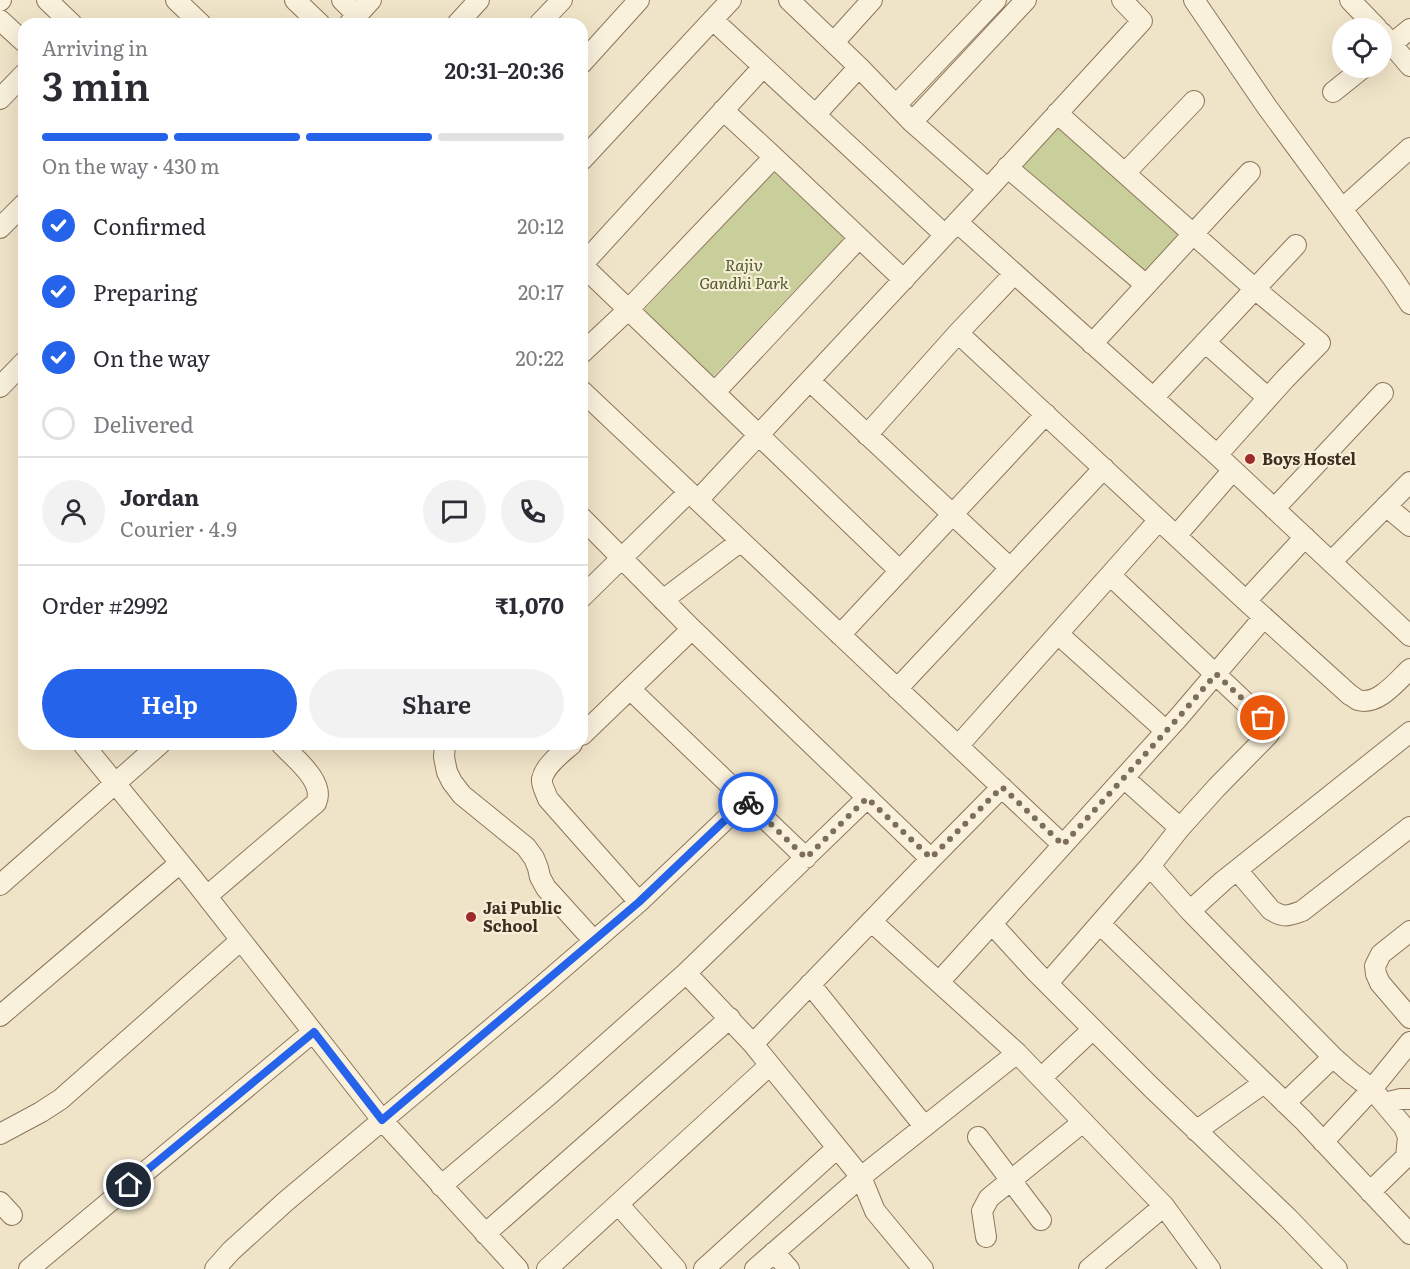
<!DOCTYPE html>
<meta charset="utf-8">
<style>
body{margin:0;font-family:Literata,serif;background:#f2f2f3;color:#2b2b33;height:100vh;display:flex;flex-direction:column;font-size:22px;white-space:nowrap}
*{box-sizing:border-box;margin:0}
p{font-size:20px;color:#7c7c81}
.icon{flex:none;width:33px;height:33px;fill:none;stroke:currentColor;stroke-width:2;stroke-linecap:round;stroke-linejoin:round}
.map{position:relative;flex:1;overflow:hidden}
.sheet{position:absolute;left:18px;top:18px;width:570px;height:732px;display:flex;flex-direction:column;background:#fff;border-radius:18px;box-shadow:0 6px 24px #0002}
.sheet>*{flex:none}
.fabs{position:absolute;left:1332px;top:18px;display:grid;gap:12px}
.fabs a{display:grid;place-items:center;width:60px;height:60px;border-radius:50%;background:#fff;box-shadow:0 6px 24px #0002;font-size:30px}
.pin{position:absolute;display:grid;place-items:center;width:51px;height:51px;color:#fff;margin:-26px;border:3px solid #fff;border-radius:50%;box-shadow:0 2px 6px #0007}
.courier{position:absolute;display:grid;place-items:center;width:60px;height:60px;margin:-30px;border:4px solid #2563eb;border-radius:50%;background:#fff;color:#222;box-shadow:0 2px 8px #0007}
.head em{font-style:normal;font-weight:600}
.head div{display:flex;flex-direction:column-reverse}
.head{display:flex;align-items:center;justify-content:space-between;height:102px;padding:0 24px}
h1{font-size:39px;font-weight:600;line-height:45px}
.bar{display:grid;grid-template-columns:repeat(4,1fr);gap:9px 6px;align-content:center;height:72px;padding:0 24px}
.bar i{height:8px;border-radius:4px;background:#e1e1e2}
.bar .selected{background:#2563eb}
.bar p{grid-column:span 4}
.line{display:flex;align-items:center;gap:15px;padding:0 24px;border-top:2px solid #e1e1e2}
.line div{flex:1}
.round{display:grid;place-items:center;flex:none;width:63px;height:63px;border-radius:32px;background:#f2f2f3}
ol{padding:0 24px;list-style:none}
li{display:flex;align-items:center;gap:18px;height:66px}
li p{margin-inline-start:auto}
li .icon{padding:6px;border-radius:50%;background:#2563eb;color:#fff;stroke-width:4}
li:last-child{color:#7c7c81}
li i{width:33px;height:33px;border:3px solid #e1e1e2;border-radius:50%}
.primary-button{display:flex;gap:12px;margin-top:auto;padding:12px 24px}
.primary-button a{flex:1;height:69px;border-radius:36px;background:#2563eb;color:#fff;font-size:24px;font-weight:600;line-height:69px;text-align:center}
.primary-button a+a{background:#f2f2f3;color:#2b2b33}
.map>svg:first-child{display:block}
.green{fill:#c9cf9b}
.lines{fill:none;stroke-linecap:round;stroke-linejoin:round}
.minor-casing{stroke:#8d765c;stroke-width:22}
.minor{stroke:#faf1dc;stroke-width:20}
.done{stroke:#7c6e5b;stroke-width:6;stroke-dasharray:0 10.8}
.route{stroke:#2563eb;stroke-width:8}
.poi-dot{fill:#9e2a2b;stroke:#f7eed8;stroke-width:2}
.labels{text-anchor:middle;stroke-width:4.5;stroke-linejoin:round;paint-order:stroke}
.park-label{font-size:16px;font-style:italic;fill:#4d5a26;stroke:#f7eed8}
.poi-label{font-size:16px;font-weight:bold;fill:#3d2e20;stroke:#f7eed8;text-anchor:start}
</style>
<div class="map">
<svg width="1410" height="1269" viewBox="0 0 1410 1269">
<rect width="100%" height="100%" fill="#f0e4c8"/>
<!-- green -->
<path class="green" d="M1058,125L1182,234L1143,277L1016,167Z
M774,172L844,238L713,377L643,311Z"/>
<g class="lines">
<!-- minor casing -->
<g class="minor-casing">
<path id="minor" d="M47,0L72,24
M176,0L201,24
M295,0L320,24
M342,0L357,15
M1194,0L1267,107L1392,277L1410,304
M1350,0L1377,28
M0,1L1,0
M0,20L24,42
M713,20L945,235
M349,24L371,0
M457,24L479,0
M539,24L562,0
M1382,33L1410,66
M834,42L872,0
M1384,50L1410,29
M582,63L639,0
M1333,92L1363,68
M0,99L24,74
M896,105L996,0
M723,110L774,157L904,280
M1057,113L1255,289L1320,343L1285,379L1217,455
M815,115L859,67
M912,122L1026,0
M582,160L731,0
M1007,167L1146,285
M1125,173L1194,101
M988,189L1142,21L1122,0
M1342,209L1410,148
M957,222L1217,455L1410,636
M0,228L24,204
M582,265L900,571
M582,265L763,67
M958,333L1246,601L1350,695C1353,696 1355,699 1358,700C1378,706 1397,681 1410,669
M1205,342L1268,398
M1092,344L1250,172
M582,353L629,309L774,157
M810,381L1010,568
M0,387L24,362
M582,391L1063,845
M715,392L859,238
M1153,398L1296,245
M867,435L958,333L1014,274
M698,500L988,189L912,122L859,67L789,0
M1386,506L1410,526
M1274,509L1383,393
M582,518L692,629L931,859
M1176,536L1233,470
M1331,562L1410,482
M582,597L689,492
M663,600L741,541
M1246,601L1305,537
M1058,634L1166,731
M840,635L1046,414
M630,689L806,858
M897,689L1104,468
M582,735L692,629
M83,744L190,875L382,1120L518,1269
M445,744L444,757L447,772L452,782L462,795L526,847L534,858L538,868L540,877L546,888L594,941
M572,744C562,753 545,765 542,779C541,785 546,793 548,799L639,902
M958,746L1159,520
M1124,778L1180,828
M1150,866L1190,911L1333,1057L1351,1073L1372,1089L1404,1127L1408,1137L1406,1157L1370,1192
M1237,870L1271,910C1284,918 1288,916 1302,911L1410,827
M0,885L160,744
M207,896L316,803C326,782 294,758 281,744
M1190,911L1223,881L1410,732
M871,921L1017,1053L1164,1206L1210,1269
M992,924L1036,972L1151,1087L1288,1218L1337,1269
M1100,924L1303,1120L1410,1234
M1410,931L1381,954L1375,966L1376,974L1380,983L1410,1018
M686,973L753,1044L861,1177L875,1211L923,1269
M939,982L1178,718L1264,617
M1048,983L1150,866L1180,828L1217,787L1269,734V728L1263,719L1110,575
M810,984L924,1126
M0,1016L180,863
M753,1044L931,859L1002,787
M1041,1078L1093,1029
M1285,1103L1333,1057
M1384,1103L1401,1099H1410
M1196,1131L1264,1083
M0,1134L41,1112L61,1099L241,940
M978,1137L1041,1220
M1323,1142L1372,1089L1410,1042
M441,1186L551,1093L686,973L867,798
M0,1202L12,1215
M618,1204L676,1269
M485,1234L730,1018
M986,1237L982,1211L989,1198L1083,1122
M774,1252L789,1269
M29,1269L313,1032
M215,1269L231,1251L285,1202L542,986L639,902L746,800
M547,1269L770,1065
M704,1269L837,1148
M755,1269L861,1177L1017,1053
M1089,1269L1164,1206"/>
</g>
<!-- minor -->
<use href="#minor" class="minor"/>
</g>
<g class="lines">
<!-- done -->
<path class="done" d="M748,802L806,858L867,798L931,858L1002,787L1063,845L1178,718L1216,674L1263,718"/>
<!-- route -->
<path class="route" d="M129,1185L314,1032L382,1120L639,902L746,800L748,802"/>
</g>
<!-- markers -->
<g class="poi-dot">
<circle cx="1250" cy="459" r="6"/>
<circle cx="471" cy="917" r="6"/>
</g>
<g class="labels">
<!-- park labels -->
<g class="park-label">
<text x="744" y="271">Rajiv<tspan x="744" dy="18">Gandhi Park</tspan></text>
</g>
<!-- poi labels -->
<g class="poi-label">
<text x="1262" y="465">Boys Hostel</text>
<text x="483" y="914">Jai Public<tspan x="483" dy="18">School</tspan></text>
</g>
</g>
</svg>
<div class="fabs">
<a><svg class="icon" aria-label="locate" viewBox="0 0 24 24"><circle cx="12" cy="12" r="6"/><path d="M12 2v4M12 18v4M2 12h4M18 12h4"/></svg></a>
</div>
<div class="pin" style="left:1263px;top:718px;background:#ea580c"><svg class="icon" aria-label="bag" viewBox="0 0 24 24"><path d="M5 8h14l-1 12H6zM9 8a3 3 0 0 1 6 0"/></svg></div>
<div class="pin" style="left:129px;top:1185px;background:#1f2937"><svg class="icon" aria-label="home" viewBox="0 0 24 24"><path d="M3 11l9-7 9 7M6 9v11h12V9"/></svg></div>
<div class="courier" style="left:748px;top:802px"><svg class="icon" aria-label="bike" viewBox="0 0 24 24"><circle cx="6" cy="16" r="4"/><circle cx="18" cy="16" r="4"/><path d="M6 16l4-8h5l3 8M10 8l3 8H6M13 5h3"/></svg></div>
<section class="sheet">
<div class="head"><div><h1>3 min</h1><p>Arriving in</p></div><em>20:31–20:36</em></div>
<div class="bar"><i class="selected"></i><i class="selected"></i><i class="selected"></i><i></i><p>On the way · 430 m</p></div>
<ol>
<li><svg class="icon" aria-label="check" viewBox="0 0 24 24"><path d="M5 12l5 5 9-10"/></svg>Confirmed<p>20:12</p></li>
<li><svg class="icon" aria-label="check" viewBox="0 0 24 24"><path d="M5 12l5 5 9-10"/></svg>Preparing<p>20:17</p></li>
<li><svg class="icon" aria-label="check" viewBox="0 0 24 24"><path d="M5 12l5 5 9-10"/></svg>On the way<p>20:22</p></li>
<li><i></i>Delivered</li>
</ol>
<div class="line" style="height:108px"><a class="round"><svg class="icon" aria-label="person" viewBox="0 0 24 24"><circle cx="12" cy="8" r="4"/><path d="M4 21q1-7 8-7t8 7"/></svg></a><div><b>Jordan</b><p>Courier · 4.9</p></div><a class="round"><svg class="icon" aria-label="chat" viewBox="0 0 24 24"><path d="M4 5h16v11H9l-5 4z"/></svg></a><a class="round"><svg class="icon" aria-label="phone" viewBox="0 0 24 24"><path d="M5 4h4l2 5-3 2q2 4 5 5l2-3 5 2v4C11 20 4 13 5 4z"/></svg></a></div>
<div class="line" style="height:78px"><div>Order #2992</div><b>₹1,070</b></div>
<div class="primary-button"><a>Help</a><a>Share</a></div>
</section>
</div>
